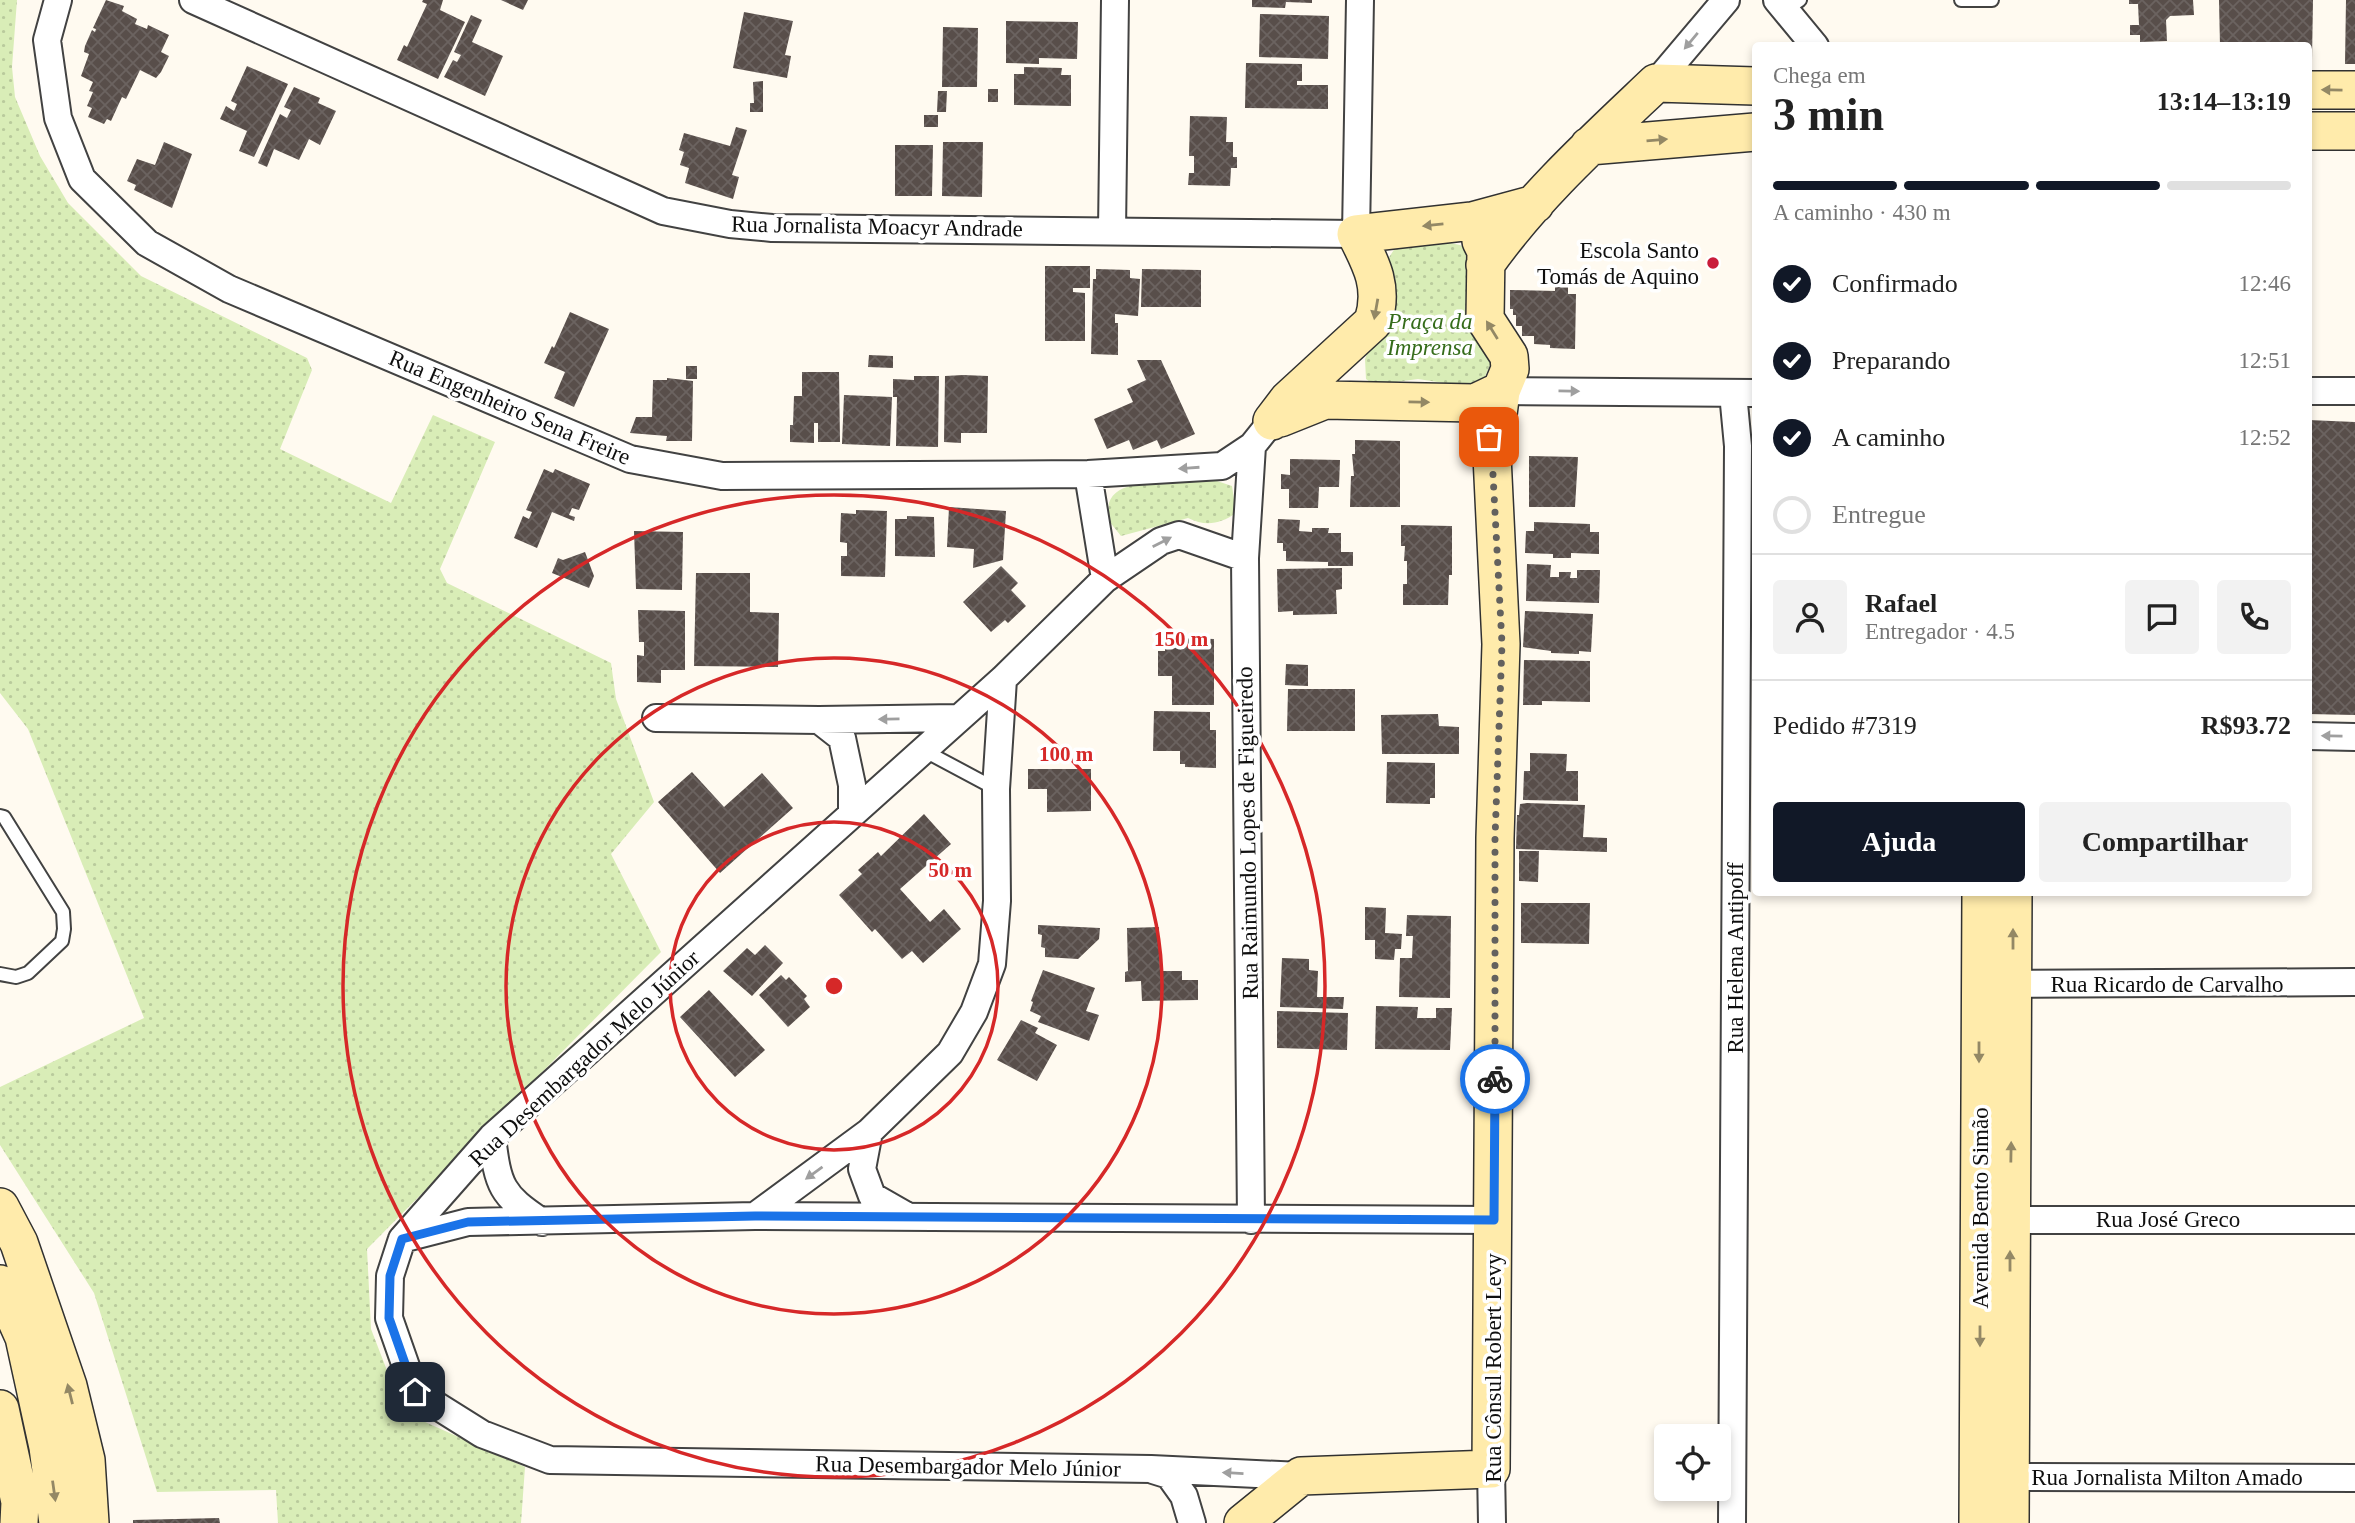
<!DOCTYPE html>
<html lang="pt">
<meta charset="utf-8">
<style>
body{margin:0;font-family:"Times New Roman",serif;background:#f2f2f2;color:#222;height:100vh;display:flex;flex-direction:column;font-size:26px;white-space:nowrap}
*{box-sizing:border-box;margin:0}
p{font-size:23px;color:#767676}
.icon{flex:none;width:38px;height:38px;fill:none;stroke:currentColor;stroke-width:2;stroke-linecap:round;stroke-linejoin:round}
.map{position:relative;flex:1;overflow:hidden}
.details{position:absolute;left:1752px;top:42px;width:560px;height:854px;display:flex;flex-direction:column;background:#fff;border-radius:7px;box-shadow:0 4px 10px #0003}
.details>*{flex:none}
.tools{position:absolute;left:1654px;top:1424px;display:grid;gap:14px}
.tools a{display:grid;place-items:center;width:77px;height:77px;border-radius:7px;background:#fff;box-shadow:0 4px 10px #0003;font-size:35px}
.pin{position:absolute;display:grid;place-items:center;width:60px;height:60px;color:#fff;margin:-30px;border-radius:14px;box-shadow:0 4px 10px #0006}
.courier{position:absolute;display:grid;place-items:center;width:70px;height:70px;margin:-35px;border:5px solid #1a73e8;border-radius:50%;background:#fff;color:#222;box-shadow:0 2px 9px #0007}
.overview em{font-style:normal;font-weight:800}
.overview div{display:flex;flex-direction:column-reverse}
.overview{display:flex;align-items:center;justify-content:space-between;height:119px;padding:0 21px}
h1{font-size:46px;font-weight:800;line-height:52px}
.bar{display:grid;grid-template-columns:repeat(4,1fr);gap:10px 7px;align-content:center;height:84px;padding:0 21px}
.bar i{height:9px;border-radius:5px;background:#e0e0e0}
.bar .on{background:#111827}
.bar p{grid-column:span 4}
.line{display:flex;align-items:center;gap:18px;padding:0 21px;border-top:2px solid #e0e0e0}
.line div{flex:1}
.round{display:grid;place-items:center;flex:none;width:74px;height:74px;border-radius:7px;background:#f2f2f2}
ol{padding:0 21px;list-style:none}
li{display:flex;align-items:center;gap:21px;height:77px}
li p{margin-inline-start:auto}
li .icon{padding:7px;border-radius:50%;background:#111827;color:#fff;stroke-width:4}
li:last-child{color:#767676}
li i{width:38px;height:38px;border:4px solid #e0e0e0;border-radius:50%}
.primary-button{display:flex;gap:14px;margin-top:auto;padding:14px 21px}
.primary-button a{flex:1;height:80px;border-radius:7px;background:#111827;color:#fff;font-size:28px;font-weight:800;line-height:80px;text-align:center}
.primary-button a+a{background:#f2f2f2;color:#222}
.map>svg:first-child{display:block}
.grass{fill:url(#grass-dots)}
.building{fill:url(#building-cross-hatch)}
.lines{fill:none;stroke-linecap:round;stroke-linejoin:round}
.lane-casing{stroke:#424242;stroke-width:16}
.street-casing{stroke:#424242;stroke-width:30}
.secondary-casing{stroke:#313131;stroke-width:40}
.lane{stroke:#fff;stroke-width:12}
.street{stroke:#fff;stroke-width:26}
.secondary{stroke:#ffebab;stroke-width:37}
.oneway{fill:#9f9f9f}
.oneway2{fill:#938865}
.done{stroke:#63615e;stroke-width:7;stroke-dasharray:0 12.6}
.route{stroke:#1a73e8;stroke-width:9}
.ring{fill:none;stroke:#d62828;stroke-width:3.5}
.poi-dot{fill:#c91c3a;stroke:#fff;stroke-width:2.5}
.labels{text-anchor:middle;stroke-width:7;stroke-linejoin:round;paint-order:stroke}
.street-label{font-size:23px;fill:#0f0f0f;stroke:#fff}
.poi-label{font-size:23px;fill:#0f0f0f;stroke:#fff;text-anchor:end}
.park-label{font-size:23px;font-style:italic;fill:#356c1a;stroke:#fff}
.centre{fill:#d62828;stroke:#fff;stroke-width:3.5}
.ring-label{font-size:21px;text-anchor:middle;font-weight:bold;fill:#d62828;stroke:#fff;stroke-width:7;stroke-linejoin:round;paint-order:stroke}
</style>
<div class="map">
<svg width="2355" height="1523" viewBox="0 0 2355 1523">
<defs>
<pattern id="grass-dots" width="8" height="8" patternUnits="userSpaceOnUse" patternTransform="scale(1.75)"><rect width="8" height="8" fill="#d9edb7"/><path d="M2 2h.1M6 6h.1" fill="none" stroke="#b9ca9c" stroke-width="1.8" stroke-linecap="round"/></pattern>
<pattern id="building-cross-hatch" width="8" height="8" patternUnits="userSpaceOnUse" patternTransform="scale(1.75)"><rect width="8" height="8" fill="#584e4a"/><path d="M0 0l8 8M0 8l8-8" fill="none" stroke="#6b6360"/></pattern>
</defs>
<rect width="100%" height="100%" fill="#fffaf0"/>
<!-- grass -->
<path class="grass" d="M0,0H17L12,67L15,97L40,156L68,203L141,276L307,358L312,370L280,449L391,503L433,415L495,442L440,569L447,583L611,663L616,699L654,802L611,854L661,952L367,1249L371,1329L403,1412L525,1467L521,1523H278L276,1490L157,1492L94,1293L0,1145V1087L144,1018L28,729L0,693Z
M1445,242L1460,245L1469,251L1484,350L1491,363L1483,381L1471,387L1418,379L1374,385L1366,379L1365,359L1370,347L1388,259L1397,245Z
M1171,481H1217L1232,486L1236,513C1220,524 1206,527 1188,518L1121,536L1109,521C1109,516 1108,508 1109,503C1116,481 1153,483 1171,481Z"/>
<!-- building -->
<path class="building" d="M106,0L124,6L122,11L137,19L135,24L147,29L148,25L169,35L161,52L169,56L161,72L156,78L140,70L126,99L122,97L111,121L107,119L104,124L88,117L92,108L87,106L93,92L89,91L93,82L81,76L89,54L84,52L85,46L92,30L95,32L96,29L93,28Z
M423,0H443L440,10L465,22L438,79L397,60L404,45L407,47L427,4L422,2Z
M501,0H528L523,10Z
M1252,0H1312V3L1286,2L1285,8L1252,7Z
M2129,0H2193L2194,15L2170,16L2166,20L2167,41L2140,42V35H2130V25H2139L2138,4H2129Z
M2219,0H2313L2312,60H2308V46H2220Z
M2346,0H2355V64H2345Z
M744,12L793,21L785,55L791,56L787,78L733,68Z
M1260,14L1329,16L1328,59L1259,57Z
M471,15L482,20L472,42L503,56L485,96L444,77L453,60L457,62L461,55L454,52Z
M1006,21L1078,22L1077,59L1039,58V64L1006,63Z
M943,27L978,28L977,87H942Z
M1246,63L1302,64V81H1297V85H1328V109L1245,108Z
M247,66L288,84L254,157L239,151L247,131L220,119L226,106L234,111L237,104L231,101Z
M1024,67L1062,68L1061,75H1071V106L1014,105V74H1024Z
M763,81V112H750V103H754L753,82Z
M294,87L320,98L318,103L336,111L320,145L309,139L299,160L274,149L267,167L258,163L280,114L287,118L291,110L284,107Z
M988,89H998V102H988Z
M938,91H947L946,112H937Z
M924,115H938V127H924Z
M1190,116L1227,117L1226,142H1233V157H1237V168H1231L1230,186L1188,185L1189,173H1194V156H1189Z
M736,127L747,130L732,175L739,177L733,199L685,183L689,168L680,165L684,152L679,150L684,133L730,146Z
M164,142L192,154L172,208L134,190L136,185L127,181L137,159L155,165Z
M943,142H983L982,197L942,196Z
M895,145H933L932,196H895Z
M1045,266H1090V288H1073V292L1085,293V341H1045Z
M1096,269L1130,270V278L1140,279L1138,316L1115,314V323H1118V355L1091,354L1093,279H1096Z
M1142,269L1201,270V307H1141Z
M1555,285H1568V294H1576L1575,349L1550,348V345L1534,344V336H1522V326H1516V315H1513V309H1510V290L1555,291Z
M570,312L609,329L574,407L554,398L565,372L544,363L552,346L554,348Z
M869,355L893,356V368L868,367Z
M1137,360H1161L1195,434L1161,449L1157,440L1133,450L1129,440L1107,449L1094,419L1133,402L1127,389L1146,380Z
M686,366H697V379H686Z
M802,372H839L840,442H818V423H814V443L790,442V425H793L794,396H802Z
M963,375L988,376L987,433H961V443L944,442L945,376Z
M914,376H939L938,447L896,446L897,397H893V379L914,380Z
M667,378L693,381L692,441H666L667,436L630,433L636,417H652L653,380H667Z
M844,395L892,397L890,446L842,444Z
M2308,420L2355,422V715L2308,714Z
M1355,440L1400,441V507H1350L1351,476H1354L1352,454H1355Z
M1529,456L1578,457L1575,507H1529Z
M1290,459L1340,460L1339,487H1319L1318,508H1289V489H1281V474L1290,475Z
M544,469L553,473L555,469L590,484L579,510L572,508L569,515L575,517L574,521L552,512L537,548L514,538L523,516L529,519L532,512L526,510Z
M949,507L1006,511L1003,560L973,568L974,549L947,547Z
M856,510L887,511L885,577L841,576V556H847V543L840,542L841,513L856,514Z
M907,516L934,517L935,557L895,556V519H907Z
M1278,519L1300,520L1299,531L1312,532V528H1329L1328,533H1341V552H1353V566H1328V562L1286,561V551H1283V543H1277Z
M1534,522L1590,524V532H1599V554L1571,553V558H1553V554L1525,553L1526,531H1534Z
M1401,525L1452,526V575H1449L1448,605H1403V584H1407V561H1404L1405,546H1401Z
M634,531L683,532L682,590L636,589Z
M585,552L594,576L589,588L552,573L558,558L563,560Z
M1527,564L1551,565L1550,577H1559V572H1571L1570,578H1577V570H1600L1599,603L1526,601Z
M1001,566L1018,583L1011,590L1026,606L1008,623L1005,620L991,632L963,602Z
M1342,568V589L1336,590L1337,614L1293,615V611L1278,612L1277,569Z
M696,573H750V612L779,613L778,667L694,666Z
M638,610L685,611V670H661V683L637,682V655L644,656V642H639Z
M1525,611L1593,614L1591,652L1579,651V654L1551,653V651L1523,647Z
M1165,637L1214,639V705H1172V676H1158V651H1165Z
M1524,660L1590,661V702L1542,701V705H1523Z
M1286,664L1308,665V686L1285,685Z
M1288,689H1355V731H1287Z
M1154,711L1210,712V730H1216V768L1185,767V764H1180V751H1153Z
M1438,714L1439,726L1459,727V754H1382L1381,715Z
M1530,753L1567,754L1566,771H1578V801L1523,800L1524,771H1530Z
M1387,762L1435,763V798H1430V804L1386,803Z
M1028,769H1091V811L1047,812V789H1028Z
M692,772L724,807L762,773L793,808L720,873L658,802Z
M1527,803L1585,805L1583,837L1607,838V852L1516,849L1517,815H1519L1520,804Z
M924,814L951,844L900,889L930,922L944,909L961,929L923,963L912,951L902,959L875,929L872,932L839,895L862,874L858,870L878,852L881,856Z
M1519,851H1539L1538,882L1519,881Z
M1521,903H1590L1589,944L1521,943Z
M1365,907L1386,908L1385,933L1402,934L1401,949H1395L1394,960L1375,959V940H1365Z
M1407,915L1451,916L1450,998L1399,997L1400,958H1412L1413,936H1406Z
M1038,925L1100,928L1099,939L1078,959L1045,957V948L1041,947L1042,935L1038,934Z
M1159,927L1160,971H1182V980H1198V1000L1142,1001L1141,981L1125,982V972L1128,971L1127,928Z
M765,945L783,963L752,996L723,971L747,948L755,955Z
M1282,958L1309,959V970L1318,971L1317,997H1344L1343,1009L1280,1007Z
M1043,970L1095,988L1086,1011L1099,1015L1089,1041L1038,1022L1041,1016L1030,1011L1033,1002L1031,1001Z
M781,975L786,980L789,977L807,996L804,999L810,1007L788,1027L759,995Z
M709,990L765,1050L735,1077L680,1017Z
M1376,1006L1418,1007L1417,1018H1436V1008H1452L1450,1050L1375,1049Z
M1277,1011L1348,1013L1347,1050L1277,1048Z
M1021,1020L1038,1028L1035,1033L1057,1045L1037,1081L997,1060Z
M219,1518L220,1523H133V1520Z"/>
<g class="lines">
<!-- lane casing -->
<g class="lane-casing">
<path id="lane" d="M1961,0H1992
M1785,10L1800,0
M923,750L996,789
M0,816L4,817L63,912L64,929L62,941L28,973L16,977L0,974"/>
</g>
<!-- street casing -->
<g class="street-casing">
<path id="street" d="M58,0L47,40L58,118L82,179L147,243L229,289L630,459L722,476L1088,474L1222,466L1252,446L1272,421
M193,0L663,211L730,224L772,228L1356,234L1360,0
M1777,0L1815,46
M1656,83L1726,0
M1112,231L1115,0
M1501,391L1755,393
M2308,391H2355
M1088,474L1105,579
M1245,558L1179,535L1161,541L1105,579L1003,679L492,1137L402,1239L390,1276L389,1318L415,1392L482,1434L550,1460L1151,1469L1301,1476
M656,718L819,720L957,718
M819,720L842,738L852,785V814
M2308,736L2355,737
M1995,984L2355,982
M869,1132L862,1169L872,1196L907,1216
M492,1137C498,1186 501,1195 542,1222
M755,1216L869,1132L950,1053L974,1012L992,964L997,901L996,789L1003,679
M1251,1220L1245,558L1252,446
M1996,1220H2355
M402,1239L468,1222L755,1216L1494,1220
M1491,1469L1492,1523
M1153,1470L1169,1475L1184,1496L1192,1523
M1995,1477L2355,1478
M1732,1523L1738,446L1733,393"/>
</g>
<!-- secondary casing -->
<g class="secondary-casing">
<path id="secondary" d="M2308,90H2355
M2308,131H2355
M1589,146L1755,132
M1481,241L1486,251L1485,319L1509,356L1510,369L1501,391L1494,445
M1485,265C1533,197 1596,140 1656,83L1755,86
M1280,418L1325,400L1475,403L1496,393
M1272,421L1288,400L1373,322C1384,288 1372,265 1356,234L1472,221L1535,204
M0,1207L19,1243L68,1386L86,1460L90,1523
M0,1284L24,1337L48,1447L58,1523
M0,1409L20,1502L19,1523
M1243,1523L1301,1476L1491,1469L1495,838L1501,644L1492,456L1485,417L1475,403
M1978,1523L1981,892
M2010,1523L2013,892"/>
</g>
<!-- lane -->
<use href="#lane" class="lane"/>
<!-- street -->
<use href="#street" class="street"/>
<!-- secondary -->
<use href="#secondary" class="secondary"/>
</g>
<!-- one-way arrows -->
<defs><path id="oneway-solid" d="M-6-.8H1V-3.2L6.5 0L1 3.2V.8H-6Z" transform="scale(1.75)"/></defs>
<g class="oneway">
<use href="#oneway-solid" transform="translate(1691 41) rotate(130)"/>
<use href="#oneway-solid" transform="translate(1569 391) rotate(1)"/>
<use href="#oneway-solid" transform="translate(1189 468) rotate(176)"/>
<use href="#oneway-solid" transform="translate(1162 542) rotate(-27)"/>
<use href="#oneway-solid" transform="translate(889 719) rotate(179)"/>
<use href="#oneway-solid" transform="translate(2332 736) rotate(-179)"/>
<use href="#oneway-solid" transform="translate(814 1173) rotate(144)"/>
<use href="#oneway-solid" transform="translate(1233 1473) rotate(-177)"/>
</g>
<g class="oneway2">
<use href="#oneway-solid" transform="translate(2332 90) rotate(-179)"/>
<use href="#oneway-solid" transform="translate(1657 140) rotate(-5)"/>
<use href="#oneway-solid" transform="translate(1433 225) rotate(174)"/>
<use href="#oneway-solid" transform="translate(1376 309) rotate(100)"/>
<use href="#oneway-solid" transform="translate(1492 330) rotate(-122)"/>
<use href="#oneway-solid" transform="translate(1419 402) rotate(1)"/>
<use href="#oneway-solid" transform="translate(2013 939) rotate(-90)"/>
<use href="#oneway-solid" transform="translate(1979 1052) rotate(90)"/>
<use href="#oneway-solid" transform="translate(2011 1152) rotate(-89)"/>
<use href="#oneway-solid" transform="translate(2010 1261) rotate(-90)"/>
<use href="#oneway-solid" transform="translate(1980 1336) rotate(90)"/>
<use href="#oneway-solid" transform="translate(70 1394) rotate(-104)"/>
<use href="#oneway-solid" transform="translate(54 1491) rotate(82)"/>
</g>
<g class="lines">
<!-- done -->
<path class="done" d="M1489,437L1492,456L1502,644L1495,838V1079"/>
<!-- route -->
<path class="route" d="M415,1392L389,1318L390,1276L402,1239L468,1222L755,1216L1494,1220L1495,1079"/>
</g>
<!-- distance rings -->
<g class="ring">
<circle cx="834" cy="986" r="164"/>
<circle cx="834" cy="986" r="328"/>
<circle cx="834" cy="986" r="491"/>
</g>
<!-- markers -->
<circle class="poi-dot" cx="1713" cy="263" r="7"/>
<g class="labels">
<!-- street labels -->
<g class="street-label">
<text transform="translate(877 226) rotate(1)" y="8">Rua Jornalista Moacyr Andrade</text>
<text transform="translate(510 407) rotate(23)" y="8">Rua Engenheiro Sena Freire</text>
<text transform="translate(1247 833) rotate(-91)" y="8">Rua Raimundo Lopes de Figueiredo</text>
<text transform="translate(1735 958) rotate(-90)" y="8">Rua Helena Antipoff</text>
<text x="2167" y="992">Rua Ricardo de Carvalho</text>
<text transform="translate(584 1058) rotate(-43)" y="8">Rua Desembargador Melo Júnior</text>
<text transform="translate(1980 1208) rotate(-90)" y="8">Avenida Bento Simão</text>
<text x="2168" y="1227">Rua José Greco</text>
<text transform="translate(1493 1368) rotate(-90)" y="8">Rua Cônsul Robert Levy</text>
<text transform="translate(968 1466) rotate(1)" y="8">Rua Desembargador Melo Júnior</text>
<text x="2167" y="1485">Rua Jornalista Milton Amado</text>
</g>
<!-- poi labels -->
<g class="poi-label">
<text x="1699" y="258">Escola Santo<tspan x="1699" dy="26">Tomás de Aquino</tspan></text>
</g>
<!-- park labels -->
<g class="park-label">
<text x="1430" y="329">Praça da<tspan x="1430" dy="26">Imprensa</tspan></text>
</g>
</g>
<circle cx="834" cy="986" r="10" class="centre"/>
<g class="ring-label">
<text x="1181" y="646">150 m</text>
<text x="1066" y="761">100 m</text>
<text x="950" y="877">50 m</text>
</g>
</svg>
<div class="tools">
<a><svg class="icon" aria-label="locate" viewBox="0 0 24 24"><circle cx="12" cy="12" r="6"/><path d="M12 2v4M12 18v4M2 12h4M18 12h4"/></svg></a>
</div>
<div class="pin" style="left:1489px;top:437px;background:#ea580c"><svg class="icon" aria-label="bag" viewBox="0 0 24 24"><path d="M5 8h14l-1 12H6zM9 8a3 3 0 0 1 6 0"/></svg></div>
<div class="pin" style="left:415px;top:1392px;background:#1f2937"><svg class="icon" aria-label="home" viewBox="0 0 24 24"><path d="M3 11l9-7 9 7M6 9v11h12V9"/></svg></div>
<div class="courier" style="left:1495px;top:1079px"><svg class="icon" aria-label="bike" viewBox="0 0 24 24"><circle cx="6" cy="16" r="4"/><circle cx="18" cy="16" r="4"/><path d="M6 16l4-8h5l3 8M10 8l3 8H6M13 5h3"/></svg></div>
<section class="details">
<div class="overview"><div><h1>3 min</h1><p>Chega em</p></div><em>13:14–13:19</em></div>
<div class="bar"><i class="on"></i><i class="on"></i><i class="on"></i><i></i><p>A caminho · 430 m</p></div>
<ol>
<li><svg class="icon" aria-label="check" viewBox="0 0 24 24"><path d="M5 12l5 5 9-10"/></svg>Confirmado<p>12:46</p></li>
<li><svg class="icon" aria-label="check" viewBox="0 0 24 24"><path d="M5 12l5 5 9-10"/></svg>Preparando<p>12:51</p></li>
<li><svg class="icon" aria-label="check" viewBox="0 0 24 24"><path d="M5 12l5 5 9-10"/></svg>A caminho<p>12:52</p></li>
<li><i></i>Entregue</li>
</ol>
<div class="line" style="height:126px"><a class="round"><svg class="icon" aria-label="person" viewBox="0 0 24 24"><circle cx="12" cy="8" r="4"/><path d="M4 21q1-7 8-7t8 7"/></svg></a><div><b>Rafael</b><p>Entregador · 4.5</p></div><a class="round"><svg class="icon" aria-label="chat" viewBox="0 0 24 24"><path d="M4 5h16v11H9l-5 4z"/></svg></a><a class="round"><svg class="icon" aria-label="phone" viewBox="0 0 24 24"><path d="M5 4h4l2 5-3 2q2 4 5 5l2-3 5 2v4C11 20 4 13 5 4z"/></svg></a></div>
<div class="line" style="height:91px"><div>Pedido #7319</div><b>R$93.72</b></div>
<div class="primary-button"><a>Ajuda</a><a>Compartilhar</a></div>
</section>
</div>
